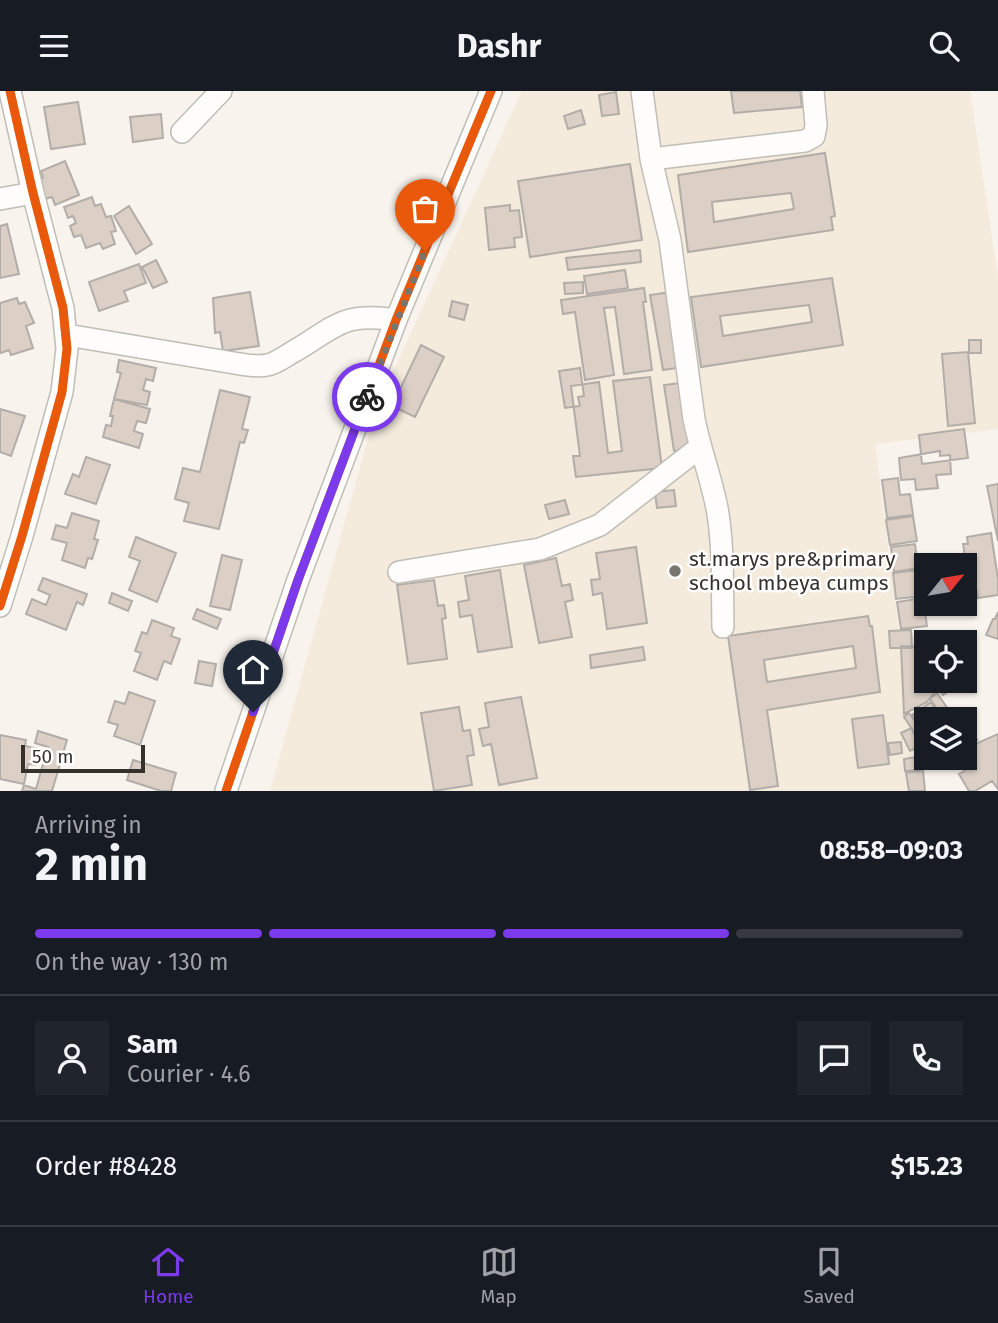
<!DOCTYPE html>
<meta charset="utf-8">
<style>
body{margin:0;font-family:"Fira Sans",sans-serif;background:#20242c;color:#f1f3f6;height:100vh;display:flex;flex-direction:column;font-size:26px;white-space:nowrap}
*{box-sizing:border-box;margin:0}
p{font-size:23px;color:#9ea1a6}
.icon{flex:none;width:38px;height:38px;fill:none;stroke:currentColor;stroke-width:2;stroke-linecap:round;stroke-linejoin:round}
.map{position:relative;height:700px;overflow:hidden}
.sheet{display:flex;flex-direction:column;background:#171b24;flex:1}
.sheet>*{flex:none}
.needle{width:46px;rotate:60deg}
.controls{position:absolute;left:914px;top:462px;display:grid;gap:14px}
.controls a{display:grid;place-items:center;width:63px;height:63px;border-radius:0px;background:#171b24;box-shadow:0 2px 5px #0004;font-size:35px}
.scale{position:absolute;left:21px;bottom:18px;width:124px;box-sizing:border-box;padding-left:7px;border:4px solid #35322d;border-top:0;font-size:19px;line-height:24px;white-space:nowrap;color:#35322d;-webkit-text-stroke:5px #fff;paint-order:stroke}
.pin{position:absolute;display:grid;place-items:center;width:60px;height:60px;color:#fff;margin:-72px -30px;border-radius:50% 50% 50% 0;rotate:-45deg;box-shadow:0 0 7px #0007}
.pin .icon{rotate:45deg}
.courier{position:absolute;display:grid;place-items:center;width:70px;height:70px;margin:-35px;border:5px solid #7c3aed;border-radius:50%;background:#fff;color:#222;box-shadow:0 2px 9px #0007}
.summary em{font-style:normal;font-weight:700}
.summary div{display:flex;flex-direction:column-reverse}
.summary{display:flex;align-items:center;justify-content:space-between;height:119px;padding:0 35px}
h1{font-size:46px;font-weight:700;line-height:52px}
.bar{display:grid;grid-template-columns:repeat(4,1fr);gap:10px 7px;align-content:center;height:84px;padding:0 35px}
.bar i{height:9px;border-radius:5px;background:#363941}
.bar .on{background:#7c3aed}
.bar p{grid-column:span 4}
.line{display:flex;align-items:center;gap:18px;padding:0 35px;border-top:2px solid #363941}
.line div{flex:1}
.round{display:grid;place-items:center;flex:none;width:74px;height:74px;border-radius:0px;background:#20242c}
header{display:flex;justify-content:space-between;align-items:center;height:91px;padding:0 35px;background:#171b24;font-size:32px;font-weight:700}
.dock{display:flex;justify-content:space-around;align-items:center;height:98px;border-top:2px solid #363941;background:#171b24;font-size:19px;color:#9ea1a6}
.dock a{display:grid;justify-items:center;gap:4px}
.dock .on{color:#7c3aed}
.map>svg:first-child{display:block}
.built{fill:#f4ebdc}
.building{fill:#dbcfc6;stroke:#b2ada8;stroke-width:2;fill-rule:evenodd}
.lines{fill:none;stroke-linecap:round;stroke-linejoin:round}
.minor-casing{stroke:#c0bdb7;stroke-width:24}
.minor{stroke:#fefdfc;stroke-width:21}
.cycleway-casing{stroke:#fff;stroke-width:13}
.cycleway{stroke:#e8590c;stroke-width:9}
.done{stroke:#797670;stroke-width:7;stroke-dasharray:0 12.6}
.route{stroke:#7c3aed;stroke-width:9}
.poi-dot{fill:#797670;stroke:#fff;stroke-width:2.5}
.labels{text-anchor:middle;stroke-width:5;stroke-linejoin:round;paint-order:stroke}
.poi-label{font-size:21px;fill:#35322d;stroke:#fff;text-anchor:start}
</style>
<header><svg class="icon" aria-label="menu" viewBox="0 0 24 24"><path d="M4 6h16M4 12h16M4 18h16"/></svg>Dashr<svg class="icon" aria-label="search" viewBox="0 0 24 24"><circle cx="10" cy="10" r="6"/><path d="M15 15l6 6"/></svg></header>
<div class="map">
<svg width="998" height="700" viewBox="0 0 998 700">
<rect width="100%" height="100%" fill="#f8f3ec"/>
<!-- built -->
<path class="built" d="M522,0H970L998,186V338L875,353L901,555L915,700H270L376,318Z"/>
<!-- building -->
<path class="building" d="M731,0H800L802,16L734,22Z
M616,1L619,23L602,25L599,4Z
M78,11L85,53L51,58L44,16Z
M581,19L585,33L568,38L564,25Z
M161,23L163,47L133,51L130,26Z
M825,62L835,125L831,126L833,139L688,161L678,84ZM791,102L794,118L714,131L712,111Z
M65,70L79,104L55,114L52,106L42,109L35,90L43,87L41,80Z
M630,73L642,149L530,166L518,90Z
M92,106L95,115L101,113L106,126L111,125L116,140L111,141L115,153L103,158L100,152L86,157L81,144L74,146L70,135L76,132L73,125L68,127L64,116Z
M510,114V120L519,119L522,146L514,147L515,156L489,159L485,117Z
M129,115L152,153L136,163L114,125Z
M7,133L19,183L0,187V135Z
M640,159L641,171L568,179L566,167Z
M156,169L167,191L153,197L142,176Z
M139,173L146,192L124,200L128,210L99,220L89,191Z
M625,179L628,197L587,203L584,185Z
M832,187L843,254L701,276L691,206ZM809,214L812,231L723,245L720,225Z
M583,191V202L565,203L564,192Z
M644,197L646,211H643L652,279L624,283L615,216L604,217L614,284L585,289L575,221L563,223L561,209Z
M250,201L259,255L223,260L220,241L215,242L213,207Z
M671,201L683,276L663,279L650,204Z
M17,207L19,213L25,211L34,232L26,235L33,257L11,264L9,259L1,262L0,260V212Z
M452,210L468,214L464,229L449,225Z
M969,249H981V262H969Z
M421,254L444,266L415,326L392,315Z
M968,261L975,332L948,335L942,263Z
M119,269L156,277L153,290L146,288L143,299L150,301L147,314L114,308L121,282L117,281Z
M580,277L584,305L578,306L580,315L565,317L559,280Z
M650,286L662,377L576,386L573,365H580L571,295L599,291L608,362L622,360L613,290Z
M680,292L690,358L674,360L664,294Z
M220,299L250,306L242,338L248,339L244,352L240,351L219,438L184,430L189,412L175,408L183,377L200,381Z
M114,308L150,318L146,332L137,330L134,340L143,343L139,357L103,346L106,334L111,335L113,325H110Z
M0,318L25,325L11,365L0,361Z
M964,338L968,367L922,373L919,344Z
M940,360V365L950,364L951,383L936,384L938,397L916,399L915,388L901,389L899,367Z
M86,366L110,374L96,413L65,403L73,383L79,386Z
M898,387L900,404L910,403L913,424L887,427L882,389Z
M998,393V450L987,395Z
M674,399L676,415L657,417L655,401Z
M565,409L569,423L549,428L545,414Z
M72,422L99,430L94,448L98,449L92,468L88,467L85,477L62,469L67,452L52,448L56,434L67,437Z
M913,425L917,450L890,454L886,429Z
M991,442L998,488V504L978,507L977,500L971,501L969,483L973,482L971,471L966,472L963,453H968L967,446Z
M136,446L176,462L157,511L129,499L140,470L129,466Z
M915,453L918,477L894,481L891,456Z
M636,456L647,532L607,538L602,502L593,504L591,489L600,488L596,462Z
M222,464L242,469L230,519L210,515Z
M556,467L562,495L570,493L573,509L565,511L572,546L539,552L524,474Z
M500,479L512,556L478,561L472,524L460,526L458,511L469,509L465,485Z
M919,479L922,505L896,508L893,482Z
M43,487L87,503L83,514L77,511L66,539L26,523L32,508L46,514L50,504L38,499Z
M434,489L438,515L444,514L446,527L442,528L447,568L408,573L397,494Z
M112,502L132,510L128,520L109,512Z
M923,507L927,535L901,538L897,511Z
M197,518L221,528L217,538L193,528Z
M998,521V548L986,544L993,528H995Z
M868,525L870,535H872L880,601L767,619L778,695L750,699L728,545ZM853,555L856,577L767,591L764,569Z
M152,529L174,537L171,545L180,548L171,573L164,570L157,589L134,580L141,562L135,560L142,541L147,543Z
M911,539L912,557H890L889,540Z
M901,555L926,556V590H930L936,599L927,611L904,623Z
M643,556L645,569L591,577L590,564Z
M199,570L216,573L212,595L195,592Z
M934,590H943L949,600L943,604Z
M129,601L155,610L140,654L114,645L118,634L108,631L115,610L125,613Z
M937,602L948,618L941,623L930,608Z
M521,606L537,687L499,694L491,653L483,655L479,638L489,636L485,612Z
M931,611L939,624L933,628H926V633L920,637L912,624Z
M459,616L463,640L470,639L474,664L467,665L472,694L434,700L421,622Z
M909,622L922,640L916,644L904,626Z
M883,624L889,673L858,677L852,628Z
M965,630L977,649L965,656L964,654Z
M911,637L920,655L910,660L901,642Z
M38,640L67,649L52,700H22L24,694L36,698L48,656L35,652Z
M998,643V698L992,690L975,700H969L959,683L966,679L958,667H964V663L973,658L971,655Z
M0,644L26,649L25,655L39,658L36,674L28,673L24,693L0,688Z
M901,651L902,662L890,664L888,652Z
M917,666L919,679L905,680L904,668Z
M133,669L176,682L171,700H161L127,689Z
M923,679L925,700H909L906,682Z"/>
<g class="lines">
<!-- minor casing -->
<g class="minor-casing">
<path id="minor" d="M642,0L651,68L670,149L694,328C700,358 711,387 717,417C724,456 722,497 723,536
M182,41L221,0
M651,68L805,50L814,45L816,34L813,0
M0,108L33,102
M67,244L240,273C248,274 258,276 267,274C275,273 284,266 291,262C334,238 340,220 396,229
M399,481L540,458L600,434L699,357
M0,515L22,445L62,301L67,258L63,217L33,102L10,0
M226,700L298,489L396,229L491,0"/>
</g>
<!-- minor -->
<use href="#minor" class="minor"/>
<!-- cycleway casing -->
<g class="cycleway-casing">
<path id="cycleway" d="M0,515L22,445L62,301L67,258L63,217L33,102L10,0
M226,700L298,489L396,229L491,0"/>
</g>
<!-- cycleway -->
<use href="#cycleway" class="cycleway"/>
</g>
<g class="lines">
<!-- done -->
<path class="done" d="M367,306L425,160"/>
<!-- route -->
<path class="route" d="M253,621L298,489L367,306"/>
</g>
<!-- markers -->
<circle class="poi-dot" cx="675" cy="480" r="7"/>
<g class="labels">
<!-- poi labels -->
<g class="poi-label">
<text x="689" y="475">st.marys pre&amp;primary<tspan x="689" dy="24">school mbeya cumps</tspan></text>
</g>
</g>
</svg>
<div class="controls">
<a><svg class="needle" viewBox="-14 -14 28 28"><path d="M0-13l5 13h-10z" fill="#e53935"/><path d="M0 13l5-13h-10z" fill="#9ea1a6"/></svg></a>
<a><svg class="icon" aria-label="locate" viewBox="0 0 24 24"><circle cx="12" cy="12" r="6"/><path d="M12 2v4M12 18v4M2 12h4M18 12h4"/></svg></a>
<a><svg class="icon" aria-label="layers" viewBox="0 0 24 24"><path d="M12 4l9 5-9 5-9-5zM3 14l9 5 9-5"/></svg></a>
</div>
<div class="scale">50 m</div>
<div class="pin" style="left:425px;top:160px;background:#ea580c"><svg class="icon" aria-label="bag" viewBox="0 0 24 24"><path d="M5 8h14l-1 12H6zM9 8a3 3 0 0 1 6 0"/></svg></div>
<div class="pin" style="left:253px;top:621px;background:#1f2937"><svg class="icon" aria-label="home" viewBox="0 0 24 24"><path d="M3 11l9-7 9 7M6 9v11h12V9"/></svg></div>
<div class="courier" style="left:367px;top:306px"><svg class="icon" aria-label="bike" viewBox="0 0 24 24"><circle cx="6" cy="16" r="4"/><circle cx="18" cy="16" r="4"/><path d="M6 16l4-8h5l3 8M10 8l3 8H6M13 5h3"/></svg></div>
</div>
<section class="sheet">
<div class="summary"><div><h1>2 min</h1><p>Arriving in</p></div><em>08:58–09:03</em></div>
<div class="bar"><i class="on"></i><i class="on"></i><i class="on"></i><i></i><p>On the way · 130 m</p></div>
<div class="line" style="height:126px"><a class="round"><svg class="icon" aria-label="person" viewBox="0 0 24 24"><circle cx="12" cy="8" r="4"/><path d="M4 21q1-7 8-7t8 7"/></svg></a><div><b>Sam</b><p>Courier · 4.6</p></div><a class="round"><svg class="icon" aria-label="chat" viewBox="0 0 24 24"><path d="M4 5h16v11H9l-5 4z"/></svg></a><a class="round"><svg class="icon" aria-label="phone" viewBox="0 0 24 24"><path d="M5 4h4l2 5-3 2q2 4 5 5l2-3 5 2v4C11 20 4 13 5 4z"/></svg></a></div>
<div class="line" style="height:91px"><div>Order #8428</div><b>$15.23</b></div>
</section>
<nav class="dock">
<a class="on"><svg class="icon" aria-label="home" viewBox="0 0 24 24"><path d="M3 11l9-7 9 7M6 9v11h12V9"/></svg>Home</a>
<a><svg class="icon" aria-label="map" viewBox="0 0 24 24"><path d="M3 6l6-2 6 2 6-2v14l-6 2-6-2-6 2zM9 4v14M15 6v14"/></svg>Map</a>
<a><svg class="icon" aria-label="saved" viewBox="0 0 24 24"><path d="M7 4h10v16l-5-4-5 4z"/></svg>Saved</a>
</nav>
